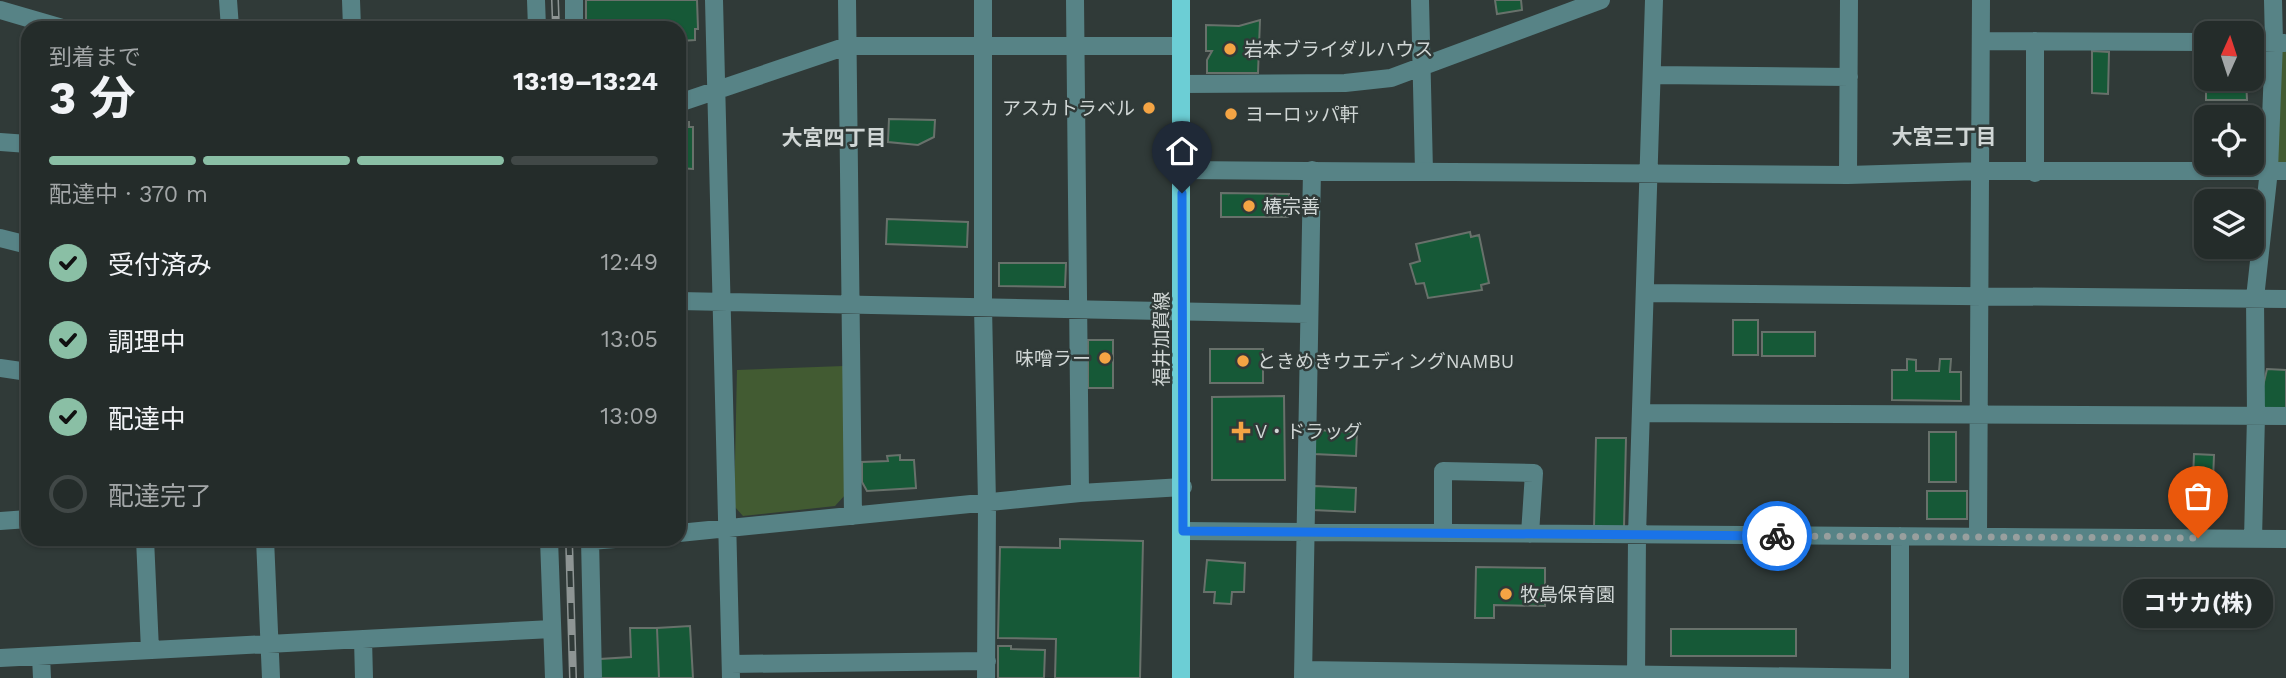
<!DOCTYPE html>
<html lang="ja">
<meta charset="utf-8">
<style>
body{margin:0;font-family:"Work Sans","Noto Sans JP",sans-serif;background:#303836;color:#f1f3f6;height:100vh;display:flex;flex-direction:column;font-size:26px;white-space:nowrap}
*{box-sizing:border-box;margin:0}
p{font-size:23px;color:#a3a7a8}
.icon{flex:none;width:38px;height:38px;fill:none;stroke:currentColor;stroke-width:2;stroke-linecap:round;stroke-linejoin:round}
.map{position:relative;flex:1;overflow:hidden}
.drawer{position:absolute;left:21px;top:21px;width:665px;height:525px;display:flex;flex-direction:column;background:#242c2a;border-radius:21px;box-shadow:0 2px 5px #0004,0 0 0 2px #414847}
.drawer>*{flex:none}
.needle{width:46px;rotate:3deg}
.fabs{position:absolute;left:2194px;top:21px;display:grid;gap:14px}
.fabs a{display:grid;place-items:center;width:70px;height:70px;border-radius:14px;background:#242c2a;box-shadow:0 2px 5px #0004,0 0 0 2px #414847;font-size:35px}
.pin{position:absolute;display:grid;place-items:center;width:60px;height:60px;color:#fff;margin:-72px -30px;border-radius:50% 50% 50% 0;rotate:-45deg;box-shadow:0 0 7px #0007}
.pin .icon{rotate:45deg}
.courier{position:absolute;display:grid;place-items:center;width:70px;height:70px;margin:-35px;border:5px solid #1a73e8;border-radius:50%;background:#fff;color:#222;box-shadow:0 2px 9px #0007}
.bubble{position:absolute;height:49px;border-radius:21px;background:#242c2a;box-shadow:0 2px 5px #0004,0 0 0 2px #414847;font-size:23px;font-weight:700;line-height:49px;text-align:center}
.summary em{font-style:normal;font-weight:700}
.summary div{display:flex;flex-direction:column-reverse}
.summary{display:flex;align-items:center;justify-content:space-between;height:119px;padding:0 28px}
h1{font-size:46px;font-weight:700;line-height:52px}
.bar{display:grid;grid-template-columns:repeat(4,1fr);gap:10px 7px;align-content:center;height:84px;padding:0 28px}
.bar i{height:9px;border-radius:5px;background:#414847}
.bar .active{background:#8abfa5}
.bar p{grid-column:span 4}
ol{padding:0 28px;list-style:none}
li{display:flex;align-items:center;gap:21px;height:77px}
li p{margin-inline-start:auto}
li .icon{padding:7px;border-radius:50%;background:#8abfa5;color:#111;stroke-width:4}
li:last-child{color:#a3a7a8}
li i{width:38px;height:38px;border:4px solid #414847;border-radius:50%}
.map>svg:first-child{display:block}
.green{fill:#425b32}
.building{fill:#165937;stroke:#68716b;stroke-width:2}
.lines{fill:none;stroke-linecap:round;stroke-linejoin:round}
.minor{stroke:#578386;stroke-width:18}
.major{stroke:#6cced5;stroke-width:18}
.rail-casing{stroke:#8e9594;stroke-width:8}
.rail{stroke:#303a38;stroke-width:5;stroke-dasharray:16;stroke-linecap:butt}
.done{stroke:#989f9e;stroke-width:7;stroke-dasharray:0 12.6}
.route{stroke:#1a73e8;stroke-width:9}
.poi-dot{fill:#f4a444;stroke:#303a38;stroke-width:2.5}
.labels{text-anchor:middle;stroke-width:5;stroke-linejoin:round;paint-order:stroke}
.poi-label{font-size:19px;fill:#d0d6d5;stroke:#303a38;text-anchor:start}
.street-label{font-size:19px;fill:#d0d6d5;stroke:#303a38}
.neighbourhood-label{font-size:21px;font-weight:bold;fill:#d0d6d5;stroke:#303a38}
</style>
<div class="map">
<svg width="2286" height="678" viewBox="0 0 2286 678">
<rect width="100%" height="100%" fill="#303a38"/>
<!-- green -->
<path class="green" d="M2274,42L2286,43V170H2269Z
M844,366L846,494L835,506L743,516L734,506L737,370Z"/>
<!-- building -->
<path class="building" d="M586,0H697L698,29H695V40L681,41V29L670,28V23H665V28H639V25L586,26Z
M1495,0H1521L1522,10L1497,14Z
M1260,20L1258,73H1207V60L1212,51H1206V25L1239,26Z
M2092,51L2109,52L2108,94L2092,93Z
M2206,64L2207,79H2246L2247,100H2206Z
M889,119L935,120L934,137L918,145L888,142Z
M679,122H689V127H693V169L679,168Z
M1221,193L1289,194L1288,217H1221Z
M887,219L968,222L967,247L886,244Z
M1470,232L1471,237L1479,235L1489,283L1481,285L1482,290L1428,298L1424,283L1416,284L1410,264L1420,261L1416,244Z
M999,263H1066L1065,287L999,286Z
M1733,320H1758V355H1733Z
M1762,332H1815V356H1762Z
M1088,340H1113V388H1088Z
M1210,349H1263V383H1210Z
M1907,359L1916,360V371H1939L1940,359H1951L1950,372H1961V401L1892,400V370H1907Z
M2267,369L2286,370V412L2256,416Z
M1284,396L1285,480H1212V397Z
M1315,430L1357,432L1356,456L1314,454Z
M1929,432H1956V482H1929Z
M1596,438H1626L1624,527L1594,528Z
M2194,454L2214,455L2212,506L2192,505Z
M900,455V460H914L916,488L867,491L862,482V462L888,461L887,456Z
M1314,486L1356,488L1355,512L1313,510Z
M1927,491H1967V519H1927Z
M1060,539L1143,541L1140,678H1055L1056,639L998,638L1000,547L1060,548Z
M1207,560L1245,563L1244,592H1232L1231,604L1214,603L1215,592H1204Z
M1476,567L1545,568V606L1494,605V618H1475Z
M690,626L693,678H659L657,628Z
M630,628H657L659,678H600V659L631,657Z
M1671,629H1796V656H1671Z
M998,646H1011V649L1045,650L1044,678H998Z"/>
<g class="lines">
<!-- minor -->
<path class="minor" d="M228,0L230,28
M351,0L352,28
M536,0L537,28
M574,0V28
M714,0L731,678
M847,0L853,516
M983,0V307L987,503L986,678
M1075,0L1080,493
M1420,0L1424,171
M0,10L62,28
M1981,41L2207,42
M2035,41V173
M2252,42L2284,43
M1652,75L1849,77
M1181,84L1345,83L1391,78L1601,0
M679,103L847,46H1181
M0,142L28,144
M1182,170L1848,175L1981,171H2286
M1848,175L1849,0
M0,238L28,245
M1646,293L2286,299
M679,301L1309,314
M0,368L28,372
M1641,413L2286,416
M0,521L28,519
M1183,531L2286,539
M679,533L1080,493L1183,487
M1443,533V471L1534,473L1530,534
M1978,537L1981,0
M145,539L150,650
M265,539L271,678
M549,539L554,678
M590,539L593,678
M2253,539L2256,416L2255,298L2269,170L2274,42L2273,0
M590,541L615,539
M363,639L364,678
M41,656L42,678
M0,658L552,629
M731,664L987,661
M1303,670L1900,678
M1303,678L1312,170
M1636,678L1637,535L1654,0
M1900,678V536"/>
<!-- major -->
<path class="major" d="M1181,0V678"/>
<!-- rail casing -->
<g class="rail-casing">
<path id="rail" d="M555,0L556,28
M569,539L573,678"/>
</g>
<!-- rail -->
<use href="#rail" class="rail"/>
</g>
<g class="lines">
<!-- done -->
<path class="done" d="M1777,536L2198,538"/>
<!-- route -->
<path class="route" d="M1182,193L1183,531L1777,536"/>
</g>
<!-- markers -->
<g class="poi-dot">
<circle cx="1230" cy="49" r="7"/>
<circle cx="1149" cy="108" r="7"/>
<circle cx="1231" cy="114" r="7"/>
<circle cx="1249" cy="206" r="7"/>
<circle cx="1105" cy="358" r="7"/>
<circle cx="1243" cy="361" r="7"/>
<path d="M1237.5 420.5h7v7h7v7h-7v7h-7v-7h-7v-7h7z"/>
<circle cx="1506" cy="594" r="7"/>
</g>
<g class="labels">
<!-- poi labels -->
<g class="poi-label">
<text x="1244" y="56">岩本ブライダルハウス</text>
<text x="1135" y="115" text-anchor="end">アスカトラベル</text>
<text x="1245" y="121">ヨーロッパ軒</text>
<text x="1263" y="213">椿宗善</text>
<text x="1091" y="365" text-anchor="end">味噌ラー</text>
<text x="1257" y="368">ときめきウエディングNAMBU</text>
<text x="1255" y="438">V・ドラッグ</text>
<text x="1520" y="601">牧島保育園</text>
</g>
<!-- street labels -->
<g class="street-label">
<text transform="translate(1161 339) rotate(-90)" y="7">福井加賀線</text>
</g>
<!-- neighbourhood labels -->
<g class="neighbourhood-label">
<text x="1944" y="144">大宮三丁目</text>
<text x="834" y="145">大宮四丁目</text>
</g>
</g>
</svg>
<div class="fabs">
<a><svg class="needle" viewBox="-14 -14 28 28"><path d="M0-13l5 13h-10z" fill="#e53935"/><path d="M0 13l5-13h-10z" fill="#a3a7a8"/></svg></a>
<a><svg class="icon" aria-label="locate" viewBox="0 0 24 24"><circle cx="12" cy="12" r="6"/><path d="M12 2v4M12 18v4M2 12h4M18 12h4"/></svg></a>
<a><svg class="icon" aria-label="layers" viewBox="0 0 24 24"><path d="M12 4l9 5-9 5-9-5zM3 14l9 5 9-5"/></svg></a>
</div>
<div class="pin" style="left:2198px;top:538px;background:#ea580c"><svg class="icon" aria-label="bag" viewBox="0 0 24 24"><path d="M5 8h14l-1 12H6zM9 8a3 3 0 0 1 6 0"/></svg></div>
<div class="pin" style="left:1182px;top:193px;background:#1f2937"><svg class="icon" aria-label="home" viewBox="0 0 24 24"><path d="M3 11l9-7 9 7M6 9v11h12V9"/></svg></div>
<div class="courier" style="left:1777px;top:536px"><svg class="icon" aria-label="bike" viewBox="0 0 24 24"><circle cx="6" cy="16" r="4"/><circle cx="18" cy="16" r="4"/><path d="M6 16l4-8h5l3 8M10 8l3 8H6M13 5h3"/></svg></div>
<div class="bubble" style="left:2123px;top:579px;width:150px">コサカ(株)</div>
<section class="drawer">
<div class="summary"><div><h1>3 分</h1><p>到着まで</p></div><em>13:19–13:24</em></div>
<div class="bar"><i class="active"></i><i class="active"></i><i class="active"></i><i></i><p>配達中 · 370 m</p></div>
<ol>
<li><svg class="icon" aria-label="check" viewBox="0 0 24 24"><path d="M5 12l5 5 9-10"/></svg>受付済み<p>12:49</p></li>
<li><svg class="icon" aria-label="check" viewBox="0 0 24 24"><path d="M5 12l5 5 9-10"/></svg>調理中<p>13:05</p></li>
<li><svg class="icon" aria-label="check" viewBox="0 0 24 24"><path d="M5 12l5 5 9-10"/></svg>配達中<p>13:09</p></li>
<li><i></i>配達完了</li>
</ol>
</section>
</div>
